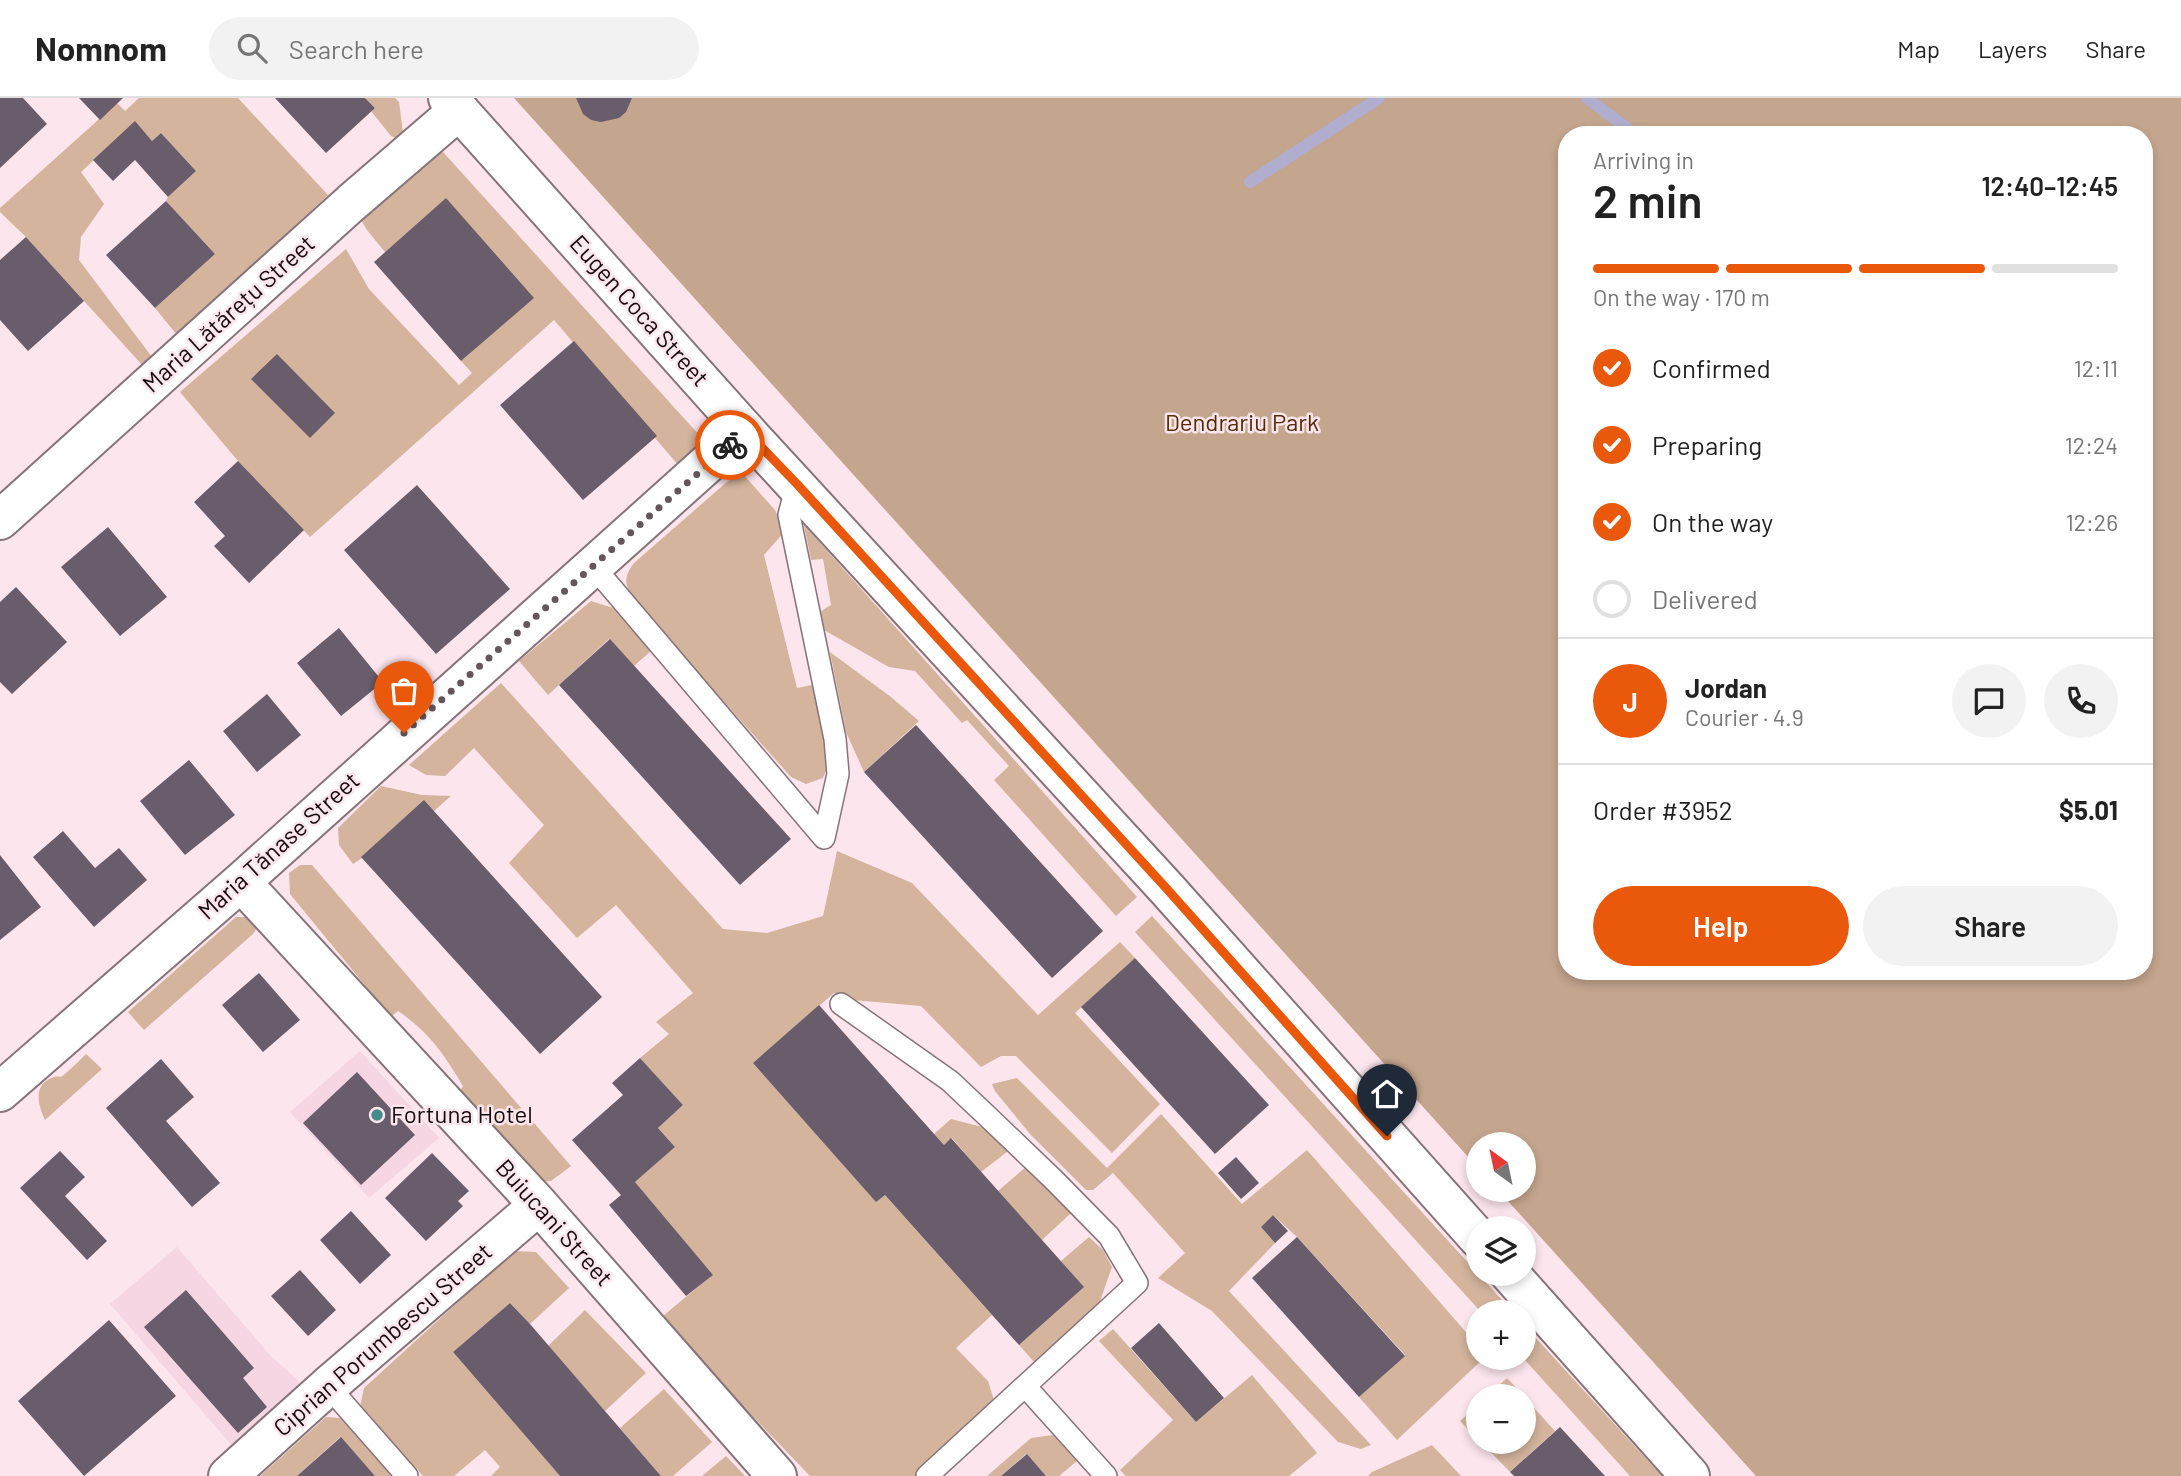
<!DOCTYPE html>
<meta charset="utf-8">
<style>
body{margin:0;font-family:Barlow,sans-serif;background:#f2f2f2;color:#222;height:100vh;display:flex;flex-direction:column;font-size:26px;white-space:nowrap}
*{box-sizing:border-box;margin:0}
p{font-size:23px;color:#767676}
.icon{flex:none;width:38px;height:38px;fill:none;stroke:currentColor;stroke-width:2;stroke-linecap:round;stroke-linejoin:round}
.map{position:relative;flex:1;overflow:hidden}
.drawer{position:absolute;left:1558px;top:28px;width:595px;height:854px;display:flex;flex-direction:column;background:#fff;border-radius:28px;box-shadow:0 4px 10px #0003}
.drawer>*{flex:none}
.needle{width:46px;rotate:327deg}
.buttons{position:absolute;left:1466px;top:1034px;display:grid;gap:14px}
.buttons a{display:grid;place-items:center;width:70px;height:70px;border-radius:50%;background:#fff;box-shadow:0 4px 10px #0003;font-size:35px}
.pin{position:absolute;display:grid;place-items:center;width:60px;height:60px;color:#fff;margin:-72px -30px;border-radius:50% 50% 50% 0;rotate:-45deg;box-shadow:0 0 7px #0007}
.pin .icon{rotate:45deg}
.courier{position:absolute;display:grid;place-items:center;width:70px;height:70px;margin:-35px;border:5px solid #ea580c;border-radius:50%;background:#fff;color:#222;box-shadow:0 2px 9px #0007}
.summary em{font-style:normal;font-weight:600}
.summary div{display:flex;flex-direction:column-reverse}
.summary{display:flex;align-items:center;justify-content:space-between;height:119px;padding:0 35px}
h1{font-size:46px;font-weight:600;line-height:52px}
.bar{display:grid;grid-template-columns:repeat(4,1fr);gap:10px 7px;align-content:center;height:84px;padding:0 35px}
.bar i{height:9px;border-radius:5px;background:#e0e0e0}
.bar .selected{background:#ea580c}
.bar p{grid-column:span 4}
.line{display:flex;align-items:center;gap:18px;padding:0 35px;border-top:2px solid #e0e0e0}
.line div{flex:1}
.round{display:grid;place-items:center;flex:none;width:74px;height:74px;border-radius:37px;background:#f2f2f2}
ol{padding:0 35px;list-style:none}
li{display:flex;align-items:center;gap:21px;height:77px}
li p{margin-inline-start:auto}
li .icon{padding:7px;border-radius:50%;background:#ea580c;color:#fff;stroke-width:4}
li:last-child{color:#767676}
li i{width:38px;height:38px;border:4px solid #e0e0e0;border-radius:50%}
.primary-button{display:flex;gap:14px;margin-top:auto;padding:14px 35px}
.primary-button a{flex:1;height:80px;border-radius:42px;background:#ea580c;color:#fff;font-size:28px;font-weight:600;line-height:80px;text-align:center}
.primary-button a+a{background:#f2f2f2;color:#222}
header{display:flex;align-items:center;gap:42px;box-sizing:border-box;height:98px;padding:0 35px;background:#fff;border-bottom:2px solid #e0e0e0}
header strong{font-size:33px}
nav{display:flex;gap:38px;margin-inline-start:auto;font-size:24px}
.search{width:490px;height:63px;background:#f2f2f2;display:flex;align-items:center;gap:18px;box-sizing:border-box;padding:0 24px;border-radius:38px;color:#767676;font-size:26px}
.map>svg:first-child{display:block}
.built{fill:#f5d6e2}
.green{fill:#d4b49d}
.forest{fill:#c4a58e;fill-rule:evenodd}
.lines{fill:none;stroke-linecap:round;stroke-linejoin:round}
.stream{stroke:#b0adcf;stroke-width:12}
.building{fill:#695c6b}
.service-casing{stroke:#87737a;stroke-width:24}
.minor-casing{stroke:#87737a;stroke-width:42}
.tertiary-casing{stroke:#87737a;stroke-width:42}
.service{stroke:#fff;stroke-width:21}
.minor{stroke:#fff;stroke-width:38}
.tertiary{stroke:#fff;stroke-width:38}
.done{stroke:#64575c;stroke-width:7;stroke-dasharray:0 12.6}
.route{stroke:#ea580c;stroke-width:9}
.poi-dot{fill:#448c89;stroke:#fce5ed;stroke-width:2.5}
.labels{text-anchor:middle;stroke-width:5;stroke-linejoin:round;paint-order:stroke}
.street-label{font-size:24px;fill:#120b0e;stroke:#fce5ed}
.park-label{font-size:24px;fill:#552b03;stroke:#fce5ed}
.poi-label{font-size:24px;fill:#120b0e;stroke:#fce5ed;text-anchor:start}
</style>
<header>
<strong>Nomnom</strong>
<div class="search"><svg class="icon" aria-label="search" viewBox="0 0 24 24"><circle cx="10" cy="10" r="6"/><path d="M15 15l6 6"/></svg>Search here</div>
<nav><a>Map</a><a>Layers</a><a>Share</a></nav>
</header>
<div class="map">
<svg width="2181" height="1378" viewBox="0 0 2181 1378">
<rect width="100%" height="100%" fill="#fce5ed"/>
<!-- built -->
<path class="built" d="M360,953L439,1040L369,1100L290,1014Z
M177,1149L270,1257L303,1287L234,1350L110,1206Z"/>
<!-- green -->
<path class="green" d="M139,0H238L328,97L177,237L155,210L215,156L166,103L168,99L196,73L161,35L152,43L135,24L81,74L104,106L81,139L79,162L152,259L143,268L26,139L0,114V110L117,5L125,13Z
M365,0H395L399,4L403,35L398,41L391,38L371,13L375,10Z
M443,54L701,339V346L679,368L554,222L310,439L238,363L180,294L346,151L369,191L459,287L472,275L461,263L533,200L385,154L367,132L361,122C383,102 416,64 443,54Z
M736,376H743L775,412L785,433L764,457L797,590L817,586L831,661L823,680L806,686L791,679L637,506C626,489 621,482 634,465Z
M804,427L1137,799L1116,818L994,682L1009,668L967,622L962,625L915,573L889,569L824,532L821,513L831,507L823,461L811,462Z
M591,503L613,510L651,553L634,568L609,541L548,597L519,563Z
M830,554L891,599L919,623L864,674L846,634Z
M501,585L723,831L767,835L823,818L837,753L912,785L1038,917L1120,844L1135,860L1075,915L1160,1006L1112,1055L1016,958H1001L981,969L921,908L842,901L834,895L753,965L876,1103L885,1097L992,1217L956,1250L988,1283L994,1302L916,1378H810L594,1153L600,1148L663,1218L712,1177L635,1084L675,1049L658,1030L683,1007L640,960L669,936L656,924L693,895L616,807L577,840L509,765L544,727L474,650L445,678L426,677L409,667Z
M381,688L422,697L451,698L434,713L353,766L339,747L338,730Z
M300,767H312L571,1068L551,1083L530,1085L457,999L463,988C444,956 429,934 398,913L391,919L290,796L289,775Z
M1152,818L1513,1214H1481L1135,834Z
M236,819H249L261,824L253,836L144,932L128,914Z
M86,956L102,971L45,1022C38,1007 32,986 54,979C63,977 57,982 65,976C72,970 79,963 86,956Z
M1017,980L1107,1070L1161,1016L1242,1106L1307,1052L1479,1249V1260H1484L1397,1342L1359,1299L1405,1257L1297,1139L1273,1117L1261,1129L1275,1145L1229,1193L1371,1347L1361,1351L1338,1344L1212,1213L1158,1180L1185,1155L1113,1075L1093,1092H1086L1030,1036L995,993L992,986Z
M951,1021L994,1032L1012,1050L981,1074L952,1040L944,1047L934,1036Z
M1028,1067L1071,1115L1042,1142L998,1093Z
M1089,1139L1103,1152L1112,1169L1099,1206L1035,1265L1019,1247L1083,1189L1061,1163Z
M514,1153L536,1154L569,1190L530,1226L510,1205L453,1254L560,1378H491L500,1369L485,1352L454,1378H423L360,1309L364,1290Z
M585,1212L646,1275L605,1313L548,1248Z
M1524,1227L1662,1378H1630L1523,1260Z
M1113,1231L1196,1324L1252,1277L1317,1355L1289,1378H1126L1120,1372L1173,1322L1099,1243Z
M1507,1280L1524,1298H1487Z
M664,1291L712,1344L673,1378H661L620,1330Z
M1524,1299L1555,1333L1510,1374L1481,1344H1524Z
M1479,1306V1342L1460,1323Z
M326,1319L340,1320L393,1378H375L340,1339L297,1378H260Z
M1053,1337L1077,1363L1059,1378H1046L1026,1356L1001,1378H987L1031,1340Z
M1432,1347L1461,1378H1368L1372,1374Z
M726,1358L745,1378H702Z"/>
<!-- forest -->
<path class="forest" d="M514,0H2181V1378H1756L1498,1092H1524V1046H1479V1071ZM1566,37H2144V873H1566Z"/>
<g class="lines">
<!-- stream -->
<path class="stream" d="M1587,0L1636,37
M1250,84L1379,0"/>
</g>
<!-- building -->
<path class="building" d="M0,0H23L47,26L0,70Z
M79,0H123L100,22Z
M275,0H365L375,10L326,55Z
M576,0H632L626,14L619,20L601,24L591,22L583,16Z
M135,23L152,43L161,35L196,73L168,99L135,62L113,83L93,62Z
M446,100L534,200L461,263L374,164Z
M166,103L215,156L155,210L106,157Z
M26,139L84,203L28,253L0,222V162Z
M574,243L657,338L583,402L500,307Z
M277,256L335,315L310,340L251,281Z
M238,363L304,432L249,485L214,448L225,438L194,404Z
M417,387L510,491L436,556L344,452Z
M108,429L167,499L120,538L61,469Z
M16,489L67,544L12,596L0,584V504Z
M339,530L383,584L341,618L297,565Z
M610,541L791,741L740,787L559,587Z
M267,596L301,637L257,674L223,633Z
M916,627L1103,833L1052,880L864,674Z
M189,662L235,717L185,757L140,703Z
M424,702L602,899L540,956L361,759Z
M63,733L95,770L119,750L147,782L94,829L33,759Z
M0,757L41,809L0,842Z
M1135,860L1269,1007L1215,1056L1081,909Z
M259,875L300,922L263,954L222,907Z
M819,907L944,1047L951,1040L1084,1189L1019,1247L885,1097L876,1104L753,965Z
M640,960L683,1007L658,1030L675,1049L635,1084L713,1177L686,1198L609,1107L621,1097L572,1042L623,997L612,985Z
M161,961L194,999L166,1023L220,1085L192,1109L106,1010Z
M357,974L415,1037L361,1087L303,1025Z
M60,1053L85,1079L65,1098L107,1143L87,1162L20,1090Z
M432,1055L469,1093L458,1103L463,1108L426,1143L385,1100Z
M1236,1059L1259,1085L1241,1101L1218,1075Z
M351,1113L391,1157L360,1186L320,1142Z
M1273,1117L1288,1133L1275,1145L1261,1129Z
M1297,1139L1405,1258L1359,1299L1252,1180Z
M300,1172L336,1212L308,1238L271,1198Z
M186,1192L254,1270L243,1280L267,1309L238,1335L144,1229Z
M510,1205L530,1226L661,1378H560L453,1254Z
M109,1222L176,1298L84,1378L18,1303Z
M1159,1225L1224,1300L1196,1324L1131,1250Z
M1560,1329L1605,1378H1514L1510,1374Z
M341,1339L375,1378H297Z
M1027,1356L1046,1378H1001Z"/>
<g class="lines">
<!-- service casing -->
<g class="service-casing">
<path id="service" d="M593,468L824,740L838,676L835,641L789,417L797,386
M841,906L950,983L985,1016L1054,1082L1109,1138L1137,1185L927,1378
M328,1288L407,1378
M1025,1288L1106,1378"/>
</g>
<!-- minor casing -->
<g class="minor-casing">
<path id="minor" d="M0,422L351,105L459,12
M241,784L539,1107L777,1378
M0,994L241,784L745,332
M228,1378L328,1288L539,1107"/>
</g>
<!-- tertiary casing -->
<g class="tertiary-casing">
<path id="tertiary" d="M448,0L745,332L1167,791L1479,1141
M1510,1176L1690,1378"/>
</g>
<!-- service -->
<use href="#service" class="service"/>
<!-- minor -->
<use href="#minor" class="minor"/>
<!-- tertiary -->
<use href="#tertiary" class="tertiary"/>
</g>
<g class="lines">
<!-- done -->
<path class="done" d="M404,635L730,347"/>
<!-- route -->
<path class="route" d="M730,347L745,332L797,386L1167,791L1387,1038"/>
</g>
<!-- markers -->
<circle class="poi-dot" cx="377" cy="1017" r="7"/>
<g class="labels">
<!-- street labels -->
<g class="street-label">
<text transform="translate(639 213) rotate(48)" y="8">Eugen Coca Street</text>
<text transform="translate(229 216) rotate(-42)" y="8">Maria Lătărețu Street</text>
<text transform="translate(279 748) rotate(-42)" y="8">Maria Tănase Street</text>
<text transform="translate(554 1125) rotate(48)" y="8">Buiucani Street</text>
<text transform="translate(383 1242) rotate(-41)" y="8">Ciprian Porumbescu Street</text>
</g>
<!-- park labels -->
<g class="park-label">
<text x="1242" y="333">Dendrariu Park</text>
</g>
<!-- poi labels -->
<g class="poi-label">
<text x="391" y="1025">Fortuna Hotel</text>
</g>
</g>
</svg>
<div class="buttons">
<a><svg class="needle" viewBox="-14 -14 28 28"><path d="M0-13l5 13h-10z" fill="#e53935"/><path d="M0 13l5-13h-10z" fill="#767676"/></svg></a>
<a><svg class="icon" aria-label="layers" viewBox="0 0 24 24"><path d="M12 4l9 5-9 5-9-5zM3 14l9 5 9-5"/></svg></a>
<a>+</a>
<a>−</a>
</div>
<div class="pin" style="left:404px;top:635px;background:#ea580c"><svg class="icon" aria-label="bag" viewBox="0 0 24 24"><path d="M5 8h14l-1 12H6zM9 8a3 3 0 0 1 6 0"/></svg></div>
<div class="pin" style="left:1387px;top:1038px;background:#1f2937"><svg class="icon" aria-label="home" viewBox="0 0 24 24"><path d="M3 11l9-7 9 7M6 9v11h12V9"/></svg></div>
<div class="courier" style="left:730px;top:347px"><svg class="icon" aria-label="bike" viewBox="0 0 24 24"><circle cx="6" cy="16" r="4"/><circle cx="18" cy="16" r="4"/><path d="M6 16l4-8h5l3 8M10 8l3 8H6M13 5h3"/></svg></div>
<section class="drawer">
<div class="summary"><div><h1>2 min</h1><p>Arriving in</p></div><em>12:40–12:45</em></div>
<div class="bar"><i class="selected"></i><i class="selected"></i><i class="selected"></i><i></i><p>On the way · 170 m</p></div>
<ol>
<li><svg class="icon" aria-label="check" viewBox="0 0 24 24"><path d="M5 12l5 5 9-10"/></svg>Confirmed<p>12:11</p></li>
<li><svg class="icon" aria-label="check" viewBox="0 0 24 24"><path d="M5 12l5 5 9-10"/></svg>Preparing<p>12:24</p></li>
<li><svg class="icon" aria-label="check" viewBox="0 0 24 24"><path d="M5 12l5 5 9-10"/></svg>On the way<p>12:26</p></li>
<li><i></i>Delivered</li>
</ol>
<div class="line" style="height:126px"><b class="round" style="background:#ea580c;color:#fff">J</b><div><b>Jordan</b><p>Courier · 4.9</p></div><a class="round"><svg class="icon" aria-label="chat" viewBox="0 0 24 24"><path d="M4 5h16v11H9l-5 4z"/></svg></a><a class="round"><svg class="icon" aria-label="phone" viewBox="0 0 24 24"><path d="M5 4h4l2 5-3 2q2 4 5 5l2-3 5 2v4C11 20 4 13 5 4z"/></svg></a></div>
<div class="line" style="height:91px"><div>Order #3952</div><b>$5.01</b></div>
<div class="primary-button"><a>Help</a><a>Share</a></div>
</section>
</div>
